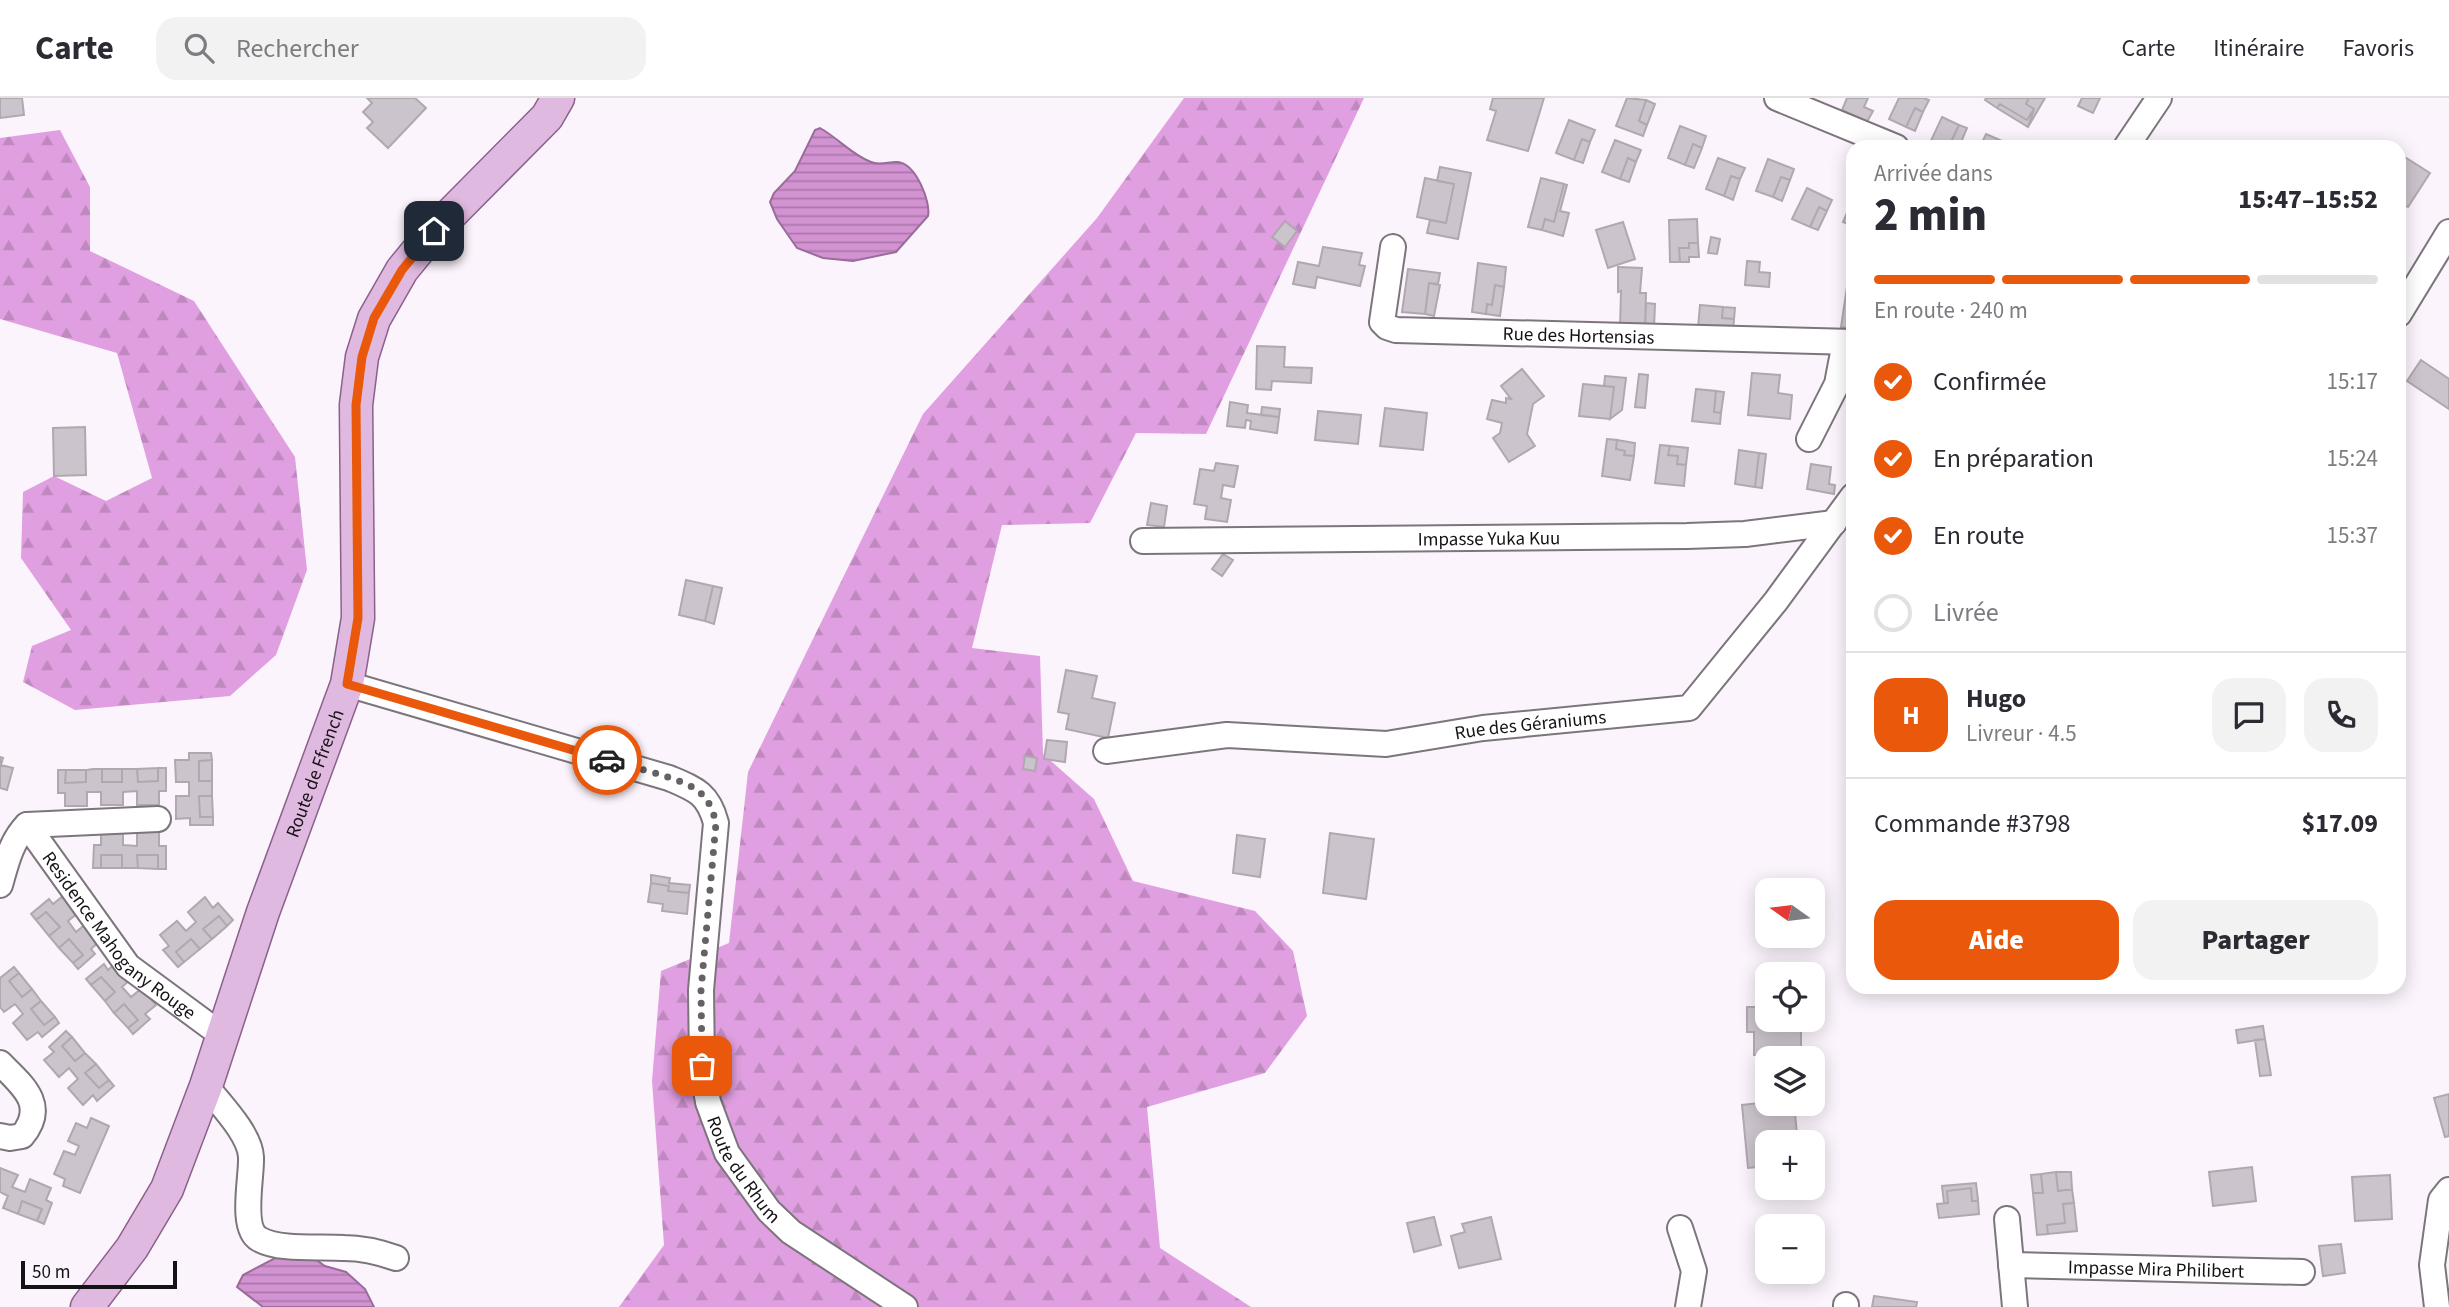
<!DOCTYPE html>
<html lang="fr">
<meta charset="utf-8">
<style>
body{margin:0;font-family:"Source Sans 3",sans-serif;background:#f2f2f3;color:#2b2b33;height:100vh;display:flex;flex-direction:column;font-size:26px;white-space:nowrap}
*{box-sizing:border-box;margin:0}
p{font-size:23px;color:#7c7c81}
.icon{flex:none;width:38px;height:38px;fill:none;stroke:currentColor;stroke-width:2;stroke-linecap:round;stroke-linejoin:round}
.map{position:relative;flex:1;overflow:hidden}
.details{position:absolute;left:1846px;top:42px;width:560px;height:854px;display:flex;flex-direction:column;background:#fff;border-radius:21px;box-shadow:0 4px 18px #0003}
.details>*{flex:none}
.needle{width:46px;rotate:284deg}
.buttons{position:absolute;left:1755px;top:780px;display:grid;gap:14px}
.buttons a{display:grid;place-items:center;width:70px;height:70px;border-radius:14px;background:#fff;box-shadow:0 4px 18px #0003;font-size:35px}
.scale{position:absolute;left:21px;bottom:18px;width:156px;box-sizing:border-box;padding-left:7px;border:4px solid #151215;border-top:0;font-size:19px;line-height:24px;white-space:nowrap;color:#151215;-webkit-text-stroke:5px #fcf4fc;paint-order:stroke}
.pin{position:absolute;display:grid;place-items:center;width:60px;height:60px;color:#fff;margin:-30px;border-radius:14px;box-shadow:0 4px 10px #0006}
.courier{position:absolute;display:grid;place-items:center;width:70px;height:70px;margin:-35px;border:5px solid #ea580c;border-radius:50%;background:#fff;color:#222;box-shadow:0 2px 9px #0007}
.overview em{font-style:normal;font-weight:800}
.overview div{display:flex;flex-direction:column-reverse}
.overview{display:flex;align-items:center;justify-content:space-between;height:119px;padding:0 28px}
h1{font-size:46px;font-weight:800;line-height:52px}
.bar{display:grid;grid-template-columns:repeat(4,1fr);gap:10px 7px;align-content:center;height:84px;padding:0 28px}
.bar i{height:9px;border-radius:5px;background:#e1e1e2}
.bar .current{background:#ea580c}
.bar p{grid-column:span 4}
.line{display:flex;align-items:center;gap:18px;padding:0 28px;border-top:2px solid #e1e1e2}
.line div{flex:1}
.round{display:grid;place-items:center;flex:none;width:74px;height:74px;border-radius:21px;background:#f2f2f3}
ol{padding:0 28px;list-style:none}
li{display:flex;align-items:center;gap:21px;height:77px}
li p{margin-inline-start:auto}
li .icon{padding:7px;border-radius:50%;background:#ea580c;color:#fff;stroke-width:4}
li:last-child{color:#7c7c81}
li i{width:38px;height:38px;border:4px solid #e1e1e2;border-radius:50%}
.button{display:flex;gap:14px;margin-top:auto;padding:14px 28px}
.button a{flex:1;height:80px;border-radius:21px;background:#ea580c;color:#fff;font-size:28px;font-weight:800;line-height:80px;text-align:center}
.button a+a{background:#f2f2f3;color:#2b2b33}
header{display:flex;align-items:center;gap:42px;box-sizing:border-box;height:98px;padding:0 35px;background:#fff;border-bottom:2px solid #e1e1e2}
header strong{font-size:33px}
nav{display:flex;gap:38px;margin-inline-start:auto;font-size:24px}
.search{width:490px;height:63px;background:#f2f2f3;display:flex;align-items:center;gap:18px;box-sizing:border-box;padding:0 24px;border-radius:21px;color:#7c7c81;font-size:26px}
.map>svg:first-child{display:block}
.forest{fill:url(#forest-firs)}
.water{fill:url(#water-rules);stroke:#9a6c9a;stroke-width:2}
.building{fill:#ccc4cc;stroke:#b0a8af;stroke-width:2}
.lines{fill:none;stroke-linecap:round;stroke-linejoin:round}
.minor-casing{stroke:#7c757c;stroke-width:28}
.major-casing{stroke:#8b608b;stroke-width:35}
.minor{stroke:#fff;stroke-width:24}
.major{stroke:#e0b9e0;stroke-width:32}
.done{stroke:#666166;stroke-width:7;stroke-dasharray:0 12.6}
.route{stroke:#ea580c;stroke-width:9}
.labels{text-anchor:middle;stroke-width:5;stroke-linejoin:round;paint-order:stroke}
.street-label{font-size:19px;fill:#151215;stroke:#fcf4fc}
</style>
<header>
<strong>Carte</strong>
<div class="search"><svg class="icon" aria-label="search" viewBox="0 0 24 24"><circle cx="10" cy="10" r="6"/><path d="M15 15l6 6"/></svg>Rechercher</div>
<nav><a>Carte</a><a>Itinéraire</a><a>Favoris</a></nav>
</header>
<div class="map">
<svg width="2449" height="1209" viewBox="0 0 2449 1209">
<defs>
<pattern id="forest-firs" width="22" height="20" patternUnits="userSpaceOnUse" patternTransform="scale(1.75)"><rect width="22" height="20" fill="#e09fe0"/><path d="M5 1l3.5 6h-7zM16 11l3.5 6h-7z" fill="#bf88bf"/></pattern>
<pattern id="water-rules" width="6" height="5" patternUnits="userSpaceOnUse" patternTransform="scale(1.75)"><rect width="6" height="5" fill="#d393d3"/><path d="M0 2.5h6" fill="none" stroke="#a7a"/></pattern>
</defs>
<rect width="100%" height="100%" fill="#fcf4fc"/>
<!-- forest -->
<path class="forest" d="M1184,0H1364L1206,336L1136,335L1090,425L1002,427L972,550L1040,558L1043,656L1094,701L1133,783L1255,813L1293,853L1307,918L1265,975L1147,1009L1160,1150L1251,1209H619L664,1147L652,983L661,873L729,845L748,674L923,316L1097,120Z
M60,32L90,89V153L194,203L295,359L307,472L276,557L230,598L75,612L23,584L32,548L71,532L21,460L23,394L54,378L106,403L152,380L117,255L0,221V40Z"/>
<!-- water -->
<path class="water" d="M820,30C838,40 852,57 871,64C880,68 890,63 898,64C916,66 931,104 928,118L896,154L853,163L823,160L797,150L777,121L770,104L774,95L795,73L815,32Z
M283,1156L312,1159L325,1168L346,1174L365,1191L374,1209H263L237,1189L243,1177Z"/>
<!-- building -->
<path class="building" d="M0,0H22L24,17L0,20Z
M367,0H415L426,10L388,50L367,30L373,24L363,14L372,5Z
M1493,0H1544L1528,53L1487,42L1496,13L1490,11Z
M1627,0L1646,2L1639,23L1647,27L1643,38L1616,28Z
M1847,0H1868L1864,9L1873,13L1867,24L1842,12Z
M1899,0H1923L1929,2L1923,14L1915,10L1906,29L1889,21Z
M1986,0H2029L2026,6L2034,11L2027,22L2000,6L1997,10L1985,2Z
M2029,0H2045L2028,29L2034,11L2026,6Z
M2082,0H2100L2093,15L2078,8Z
M1646,2L1655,6L1647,27L1639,23Z
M2000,6L2027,22L2034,11L2028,29L1997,10Z
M1915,10L1923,14L1915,33L1906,29Z
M1942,19L1959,27L1950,46L1957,49H1928Z
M1569,22L1595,32L1590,44L1582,41L1574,62L1556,55Z
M1959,27L1967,30L1959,49H1957L1950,46Z
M1680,28L1706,38L1702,50L1693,46L1685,67L1668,60Z
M1986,36L2011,47V49H1980Z
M1582,41L1590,44L1583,65L1574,62Z
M1615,42L1641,52L1636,64L1628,60L1620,81L1602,74Z
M1693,46L1702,50L1694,70L1685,67Z
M2400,56L2430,75L2408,109L2399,104Z
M1628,60L1636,64L1629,84L1620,81Z
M1718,60L1745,70L1740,81L1731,78L1724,98L1706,91Z
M1768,61L1794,71L1790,82L1781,79L1773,99L1756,93Z
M1440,69L1471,75L1458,141L1427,135L1430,122L1446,125L1454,86L1437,83Z
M1731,78L1740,81L1733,102L1724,98Z
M1781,79L1790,82L1782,103L1773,99Z
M1425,80L1454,86L1446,125L1417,119Z
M1541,80L1564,86L1554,124L1545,121L1542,132L1528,129Z
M1564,86L1567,87L1560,113L1569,115L1563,138L1542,132L1545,121L1554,124Z
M1807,90L1832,102L1827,113L1819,109L1810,129L1792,121Z
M1853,101V128L1843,124Z
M1819,109L1827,113L1818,132L1810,129Z
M1697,121L1698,145H1689V150H1679L1680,164H1670L1669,122Z
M1285,123L1297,133L1285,149L1272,139Z
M1623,124L1635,161L1608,170L1596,132Z
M1711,139L1720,141L1717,156L1708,155Z
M1689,145H1698L1699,159H1689V164H1680L1679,150H1689Z
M1323,149L1362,155L1359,167L1365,168L1360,188L1317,179L1315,190L1293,186L1298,164L1319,168Z
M1747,163L1760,164L1759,174L1770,175L1769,189L1745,187Z
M1478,165L1506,169L1504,189L1495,187L1492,207L1487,206L1486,216L1472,214Z
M1618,169L1642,170L1640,195H1646L1645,231L1620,230L1621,193L1618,194Z
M1408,171L1440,175L1438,186L1429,185L1425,216L1402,214Z
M1848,182L1853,183L1851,230L1841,229Z
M1429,185L1440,187L1434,218L1425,216Z
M1495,187L1504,189L1500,218L1486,216L1487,206L1492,207Z
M1646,205L1655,206L1654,231H1645Z
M1700,207L1723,209L1722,220L1734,221L1733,233L1698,230Z
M1723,209L1735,210L1734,221L1722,220Z
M1257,248L1285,249L1284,269L1312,270L1311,285L1272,283L1271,292L1256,291Z
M2421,262L2449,281V311L2407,283Z
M1522,271L1544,298L1533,306L1527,336L1535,348L1509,364L1493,340L1500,335L1502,325L1487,321L1492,302L1506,305V300L1511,301L1501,288Z
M1752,275L1780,277L1778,295L1792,297L1790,321L1748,317Z
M1639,276L1648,277L1645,310L1635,309Z
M1605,278L1626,280L1622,312L1610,321L1614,289L1604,288Z
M1583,286L1614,289L1610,321L1579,318Z
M1696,291L1716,293L1714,314L1721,315L1720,326L1692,323Z
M1716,293L1724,294L1721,315L1714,314Z
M1230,304L1248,307L1247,315L1279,319L1277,335L1250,331L1251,323L1246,322L1245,330L1227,328Z
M1262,309L1280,311L1279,319L1261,317Z
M1385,310L1427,315L1423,352L1380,348Z
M1318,313L1361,317L1358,346L1315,342Z
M85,329L86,377L54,378L53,330Z
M1607,341L1617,342L1616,351L1625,353L1624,357L1634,358L1630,382L1602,378Z
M1617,342L1635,345L1634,358L1624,357L1625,353L1616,351Z
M1660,347L1670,348L1668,357L1678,358L1677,366L1686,367L1684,388L1655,385Z
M1670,348L1688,350L1686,367L1677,366L1678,358L1668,357Z
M1739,352L1759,355L1755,389L1735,386Z
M1759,355L1766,356L1762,390L1755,389Z
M1216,365L1238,368L1234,389L1223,387L1221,400L1231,402L1227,424L1205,421L1207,408L1194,406L1200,371L1214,373Z
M1811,366L1831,369L1829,386L1835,387L1834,396L1807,391Z
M1151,405L1167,408L1164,429L1147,427Z
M1223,456L1233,462L1222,478L1212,471Z
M686,482L713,488L705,523L679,517Z
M713,488L722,490L714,526L705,523Z
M1066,572L1097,578L1092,600L1115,605L1108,640L1066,631L1069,616L1058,614Z
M1047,642L1067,644L1065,664L1044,661Z
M189,655H211L212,662L199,663V683H212V698H199L200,719H213V727H190V720L176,721V698H189V684H176L175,662H189Z
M1025,658L1037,660L1035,673L1023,671Z
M0,659L3,660L1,667L13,670L7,692L0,690Z
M212,662V683H199V663Z
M158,670V683L138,684L137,671Z
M158,670H166V693H159V707H137V693L123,694V707H101V694H87V708H65V695H58V672H66L65,685L86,684V672L93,671H102V684H122V671H137L138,684L158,683Z
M102,671H122V684H102Z
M66,672H86V684L65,685Z
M199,698H212L213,719H200Z
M101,734H123V747L137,748V734H159V748H166V771H158V757H137L138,770H122V757H101V770H93L94,747H101Z
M1330,735L1374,741L1366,801L1323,795Z
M1237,737L1265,741L1260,779L1233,775Z
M101,757H122V770H101Z
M137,757H158V771L138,770Z
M651,777L670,780L669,785L690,787L689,795L668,793L669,788L651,785Z
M651,785L669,788L668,793L689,795L687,816L662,813L663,806L648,804Z
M63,798L78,815L68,823L76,834L87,825L101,842L91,851L95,856L78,871L73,865L83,857L69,841L59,850L49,838L60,829L46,814L36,822L31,816L49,801L53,806Z
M205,799L213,810L218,805L233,822L227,828L219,818L203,831L212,841L200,851L191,841L176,854L184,864L178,869L163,852L169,848L160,837L177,823L186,833L196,824L188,814Z
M46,814L60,829L49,838L36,822Z
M219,818L227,828L212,841L203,831Z
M69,841L83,857L73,865L59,850Z
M191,841L200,851L184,864L176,854Z
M118,863L132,880L122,889L131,899L142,890L156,907L145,916L150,921L133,936L128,930L138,922L124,906L114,915L105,903L115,894L101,879L91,887L86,881L104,866L108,872Z
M14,869L19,875L9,883L22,899L32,891L41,903L31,911L44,927L55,919L59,925L42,939L38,934L27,942L13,925L23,916L15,906L4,914L0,909V880Z
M19,875L32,891L22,899L9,883Z
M101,879L115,894L105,903L91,887Z
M41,903L55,919L44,927L31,911Z
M124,906L138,922L128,930L114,915Z
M1747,909H1768V922L1801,925V956L1754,957V934H1747Z
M2263,928L2265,941L2238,945L2236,932Z
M66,933L72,939L62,948L75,963L85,955L96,966L85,975L99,990L109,982L114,988L97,1003L93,997L83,1007L68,990L78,981L69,970L59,979L44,962L54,954L49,949Z
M72,939L85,955L75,963L62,948Z
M2265,941L2271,977L2260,978L2255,942Z
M96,966L109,982L99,990L85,975Z
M2449,996V1038L2445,1039L2434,1000Z
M1768,1004V1006H1794L1798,1045H1768V1068L1748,1070L1742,1007Z
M91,1020L109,1028L80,1095L63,1088L65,1081L54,1076L64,1053L75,1057L79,1048L68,1043L76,1025L87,1030Z
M2252,1069L2256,1103L2213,1108L2209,1074Z
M0,1070L18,1077L12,1089L25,1094L30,1081L51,1090L46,1102L52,1105L44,1126L37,1123L42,1111L22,1103L18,1116L3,1110L8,1098L0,1094Z
M2056,1074L2058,1093L2072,1091L2074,1105L2063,1106L2065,1125L2047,1127L2048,1136L2037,1137L2033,1095H2043L2041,1076Z
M2056,1074H2071L2072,1091L2058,1093Z
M2041,1076L2043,1095H2033L2031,1077Z
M2390,1077L2392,1121L2355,1123L2352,1079Z
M1976,1085L1978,1102L1972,1103L1971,1090L1947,1093L1948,1105H1944L1942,1088Z
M1971,1090L1972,1103L1978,1102L1979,1116L1939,1120L1937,1106L1948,1105L1947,1093Z
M22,1103L42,1111L37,1123L18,1116Z
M2074,1105L2077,1133L2048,1136L2047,1127L2065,1125L2063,1106Z
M1434,1119L1441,1147L1414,1154L1407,1125Z
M1491,1119L1501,1161L1459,1170L1451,1138L1465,1134L1462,1126Z
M2341,1146L2345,1175L2323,1178L2319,1148Z
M1874,1198L1917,1204L1916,1209H1872Z"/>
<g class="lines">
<!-- minor casing -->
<g class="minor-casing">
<g id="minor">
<path d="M1777,0L1896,49"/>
<path d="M2126,49L2159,0"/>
<path id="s1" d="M1393,149L1382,224L1387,229L1396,232L1853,244"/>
<path d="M2399,216L2449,134"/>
<path d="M1809,341L1837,286L1845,244"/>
<path id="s2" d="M1143,443L1687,438L1745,436L1834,425"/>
<path id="s3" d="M347,586L669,680C695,691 708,695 716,725L701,892L702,968L708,1004L727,1055L769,1113L791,1134L905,1209"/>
<path id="s4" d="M1106,653L1227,637L1386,646L1483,630L1689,610L1776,503L1853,398"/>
<path id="s5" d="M27,727L128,868L223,938"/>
<path d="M0,787C6,766 11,743 27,727L158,721"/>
<path d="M0,965C22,987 48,1007 22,1038L10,1040L0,1038"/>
<path d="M206,988C220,1006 250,1036 251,1059C252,1079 240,1130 259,1141C280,1153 321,1148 344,1150C362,1150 379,1154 396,1160"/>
<path d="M2007,1121L2015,1209"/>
<path d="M1680,1130L1694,1173L1688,1209"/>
<path id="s6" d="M2011,1167L2302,1174"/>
<path d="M1846,1207V1209"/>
<path d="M2437,1209L2432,1167L2441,1102L2449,1092"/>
</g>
</g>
<!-- major casing -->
<g class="major-casing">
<g id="major">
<path id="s7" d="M87,1209L132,1150L167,1091L206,988L263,814L347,586L358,520L356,307L362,259L374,221L402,172L434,133L547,19L558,0"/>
</g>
</g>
<!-- minor -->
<use href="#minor" class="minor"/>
<!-- major -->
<use href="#major" class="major"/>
</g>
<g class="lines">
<!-- done -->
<path class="done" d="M607,662C630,669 679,679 697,692C708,700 713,712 716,725L701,892L702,968"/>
<!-- route -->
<path class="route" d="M434,133L402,172L374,220L362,259L356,307L358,520L347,586L607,662"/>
</g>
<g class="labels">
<!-- street labels -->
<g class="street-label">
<text dy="7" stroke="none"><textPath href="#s1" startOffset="275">Rue des Hortensias</textPath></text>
<text dy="7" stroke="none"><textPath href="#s2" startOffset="346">Impasse Yuka Kuu</textPath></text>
<text dy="7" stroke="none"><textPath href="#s4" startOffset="427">Rue des Géraniums</textPath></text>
<text dy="7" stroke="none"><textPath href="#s7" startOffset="584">Route de Ffrench</textPath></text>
<text dy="7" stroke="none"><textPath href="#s5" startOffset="145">Residence Mahogany Rouge</textPath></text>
<text dy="7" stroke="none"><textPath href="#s3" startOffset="761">Route du Rhum</textPath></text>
<text dy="7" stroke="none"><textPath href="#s6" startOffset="145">Impasse Mira Philibert</textPath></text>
</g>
</g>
</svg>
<div class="buttons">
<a><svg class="needle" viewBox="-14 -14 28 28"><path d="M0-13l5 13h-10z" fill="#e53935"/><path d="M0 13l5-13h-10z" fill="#7c7c81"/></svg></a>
<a><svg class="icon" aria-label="locate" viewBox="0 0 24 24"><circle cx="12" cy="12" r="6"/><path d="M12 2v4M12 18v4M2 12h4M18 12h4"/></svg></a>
<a><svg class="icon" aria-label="layers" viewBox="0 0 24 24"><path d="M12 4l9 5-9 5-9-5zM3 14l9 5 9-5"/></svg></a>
<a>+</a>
<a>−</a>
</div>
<div class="scale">50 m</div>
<div class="pin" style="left:702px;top:968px;background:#ea580c"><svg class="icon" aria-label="bag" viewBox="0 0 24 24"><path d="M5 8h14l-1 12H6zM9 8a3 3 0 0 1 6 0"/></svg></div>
<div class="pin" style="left:434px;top:133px;background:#1f2937"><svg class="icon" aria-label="home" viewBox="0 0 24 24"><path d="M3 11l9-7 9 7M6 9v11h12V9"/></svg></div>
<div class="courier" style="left:607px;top:662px"><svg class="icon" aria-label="car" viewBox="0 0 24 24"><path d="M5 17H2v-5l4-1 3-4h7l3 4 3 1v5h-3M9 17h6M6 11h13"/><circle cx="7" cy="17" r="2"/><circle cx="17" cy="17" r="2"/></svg></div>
<section class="details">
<div class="overview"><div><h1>2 min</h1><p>Arrivée dans</p></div><em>15:47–15:52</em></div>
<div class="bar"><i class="current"></i><i class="current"></i><i class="current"></i><i></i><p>En route · 240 m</p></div>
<ol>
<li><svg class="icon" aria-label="check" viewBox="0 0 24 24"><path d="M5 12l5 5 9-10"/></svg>Confirmée<p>15:17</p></li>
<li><svg class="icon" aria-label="check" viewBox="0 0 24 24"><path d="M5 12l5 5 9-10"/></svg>En préparation<p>15:24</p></li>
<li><svg class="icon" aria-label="check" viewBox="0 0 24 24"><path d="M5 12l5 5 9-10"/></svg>En route<p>15:37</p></li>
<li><i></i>Livrée</li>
</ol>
<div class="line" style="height:126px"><b class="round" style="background:#ea580c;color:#fff">H</b><div><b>Hugo</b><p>Livreur · 4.5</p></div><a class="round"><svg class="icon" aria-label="chat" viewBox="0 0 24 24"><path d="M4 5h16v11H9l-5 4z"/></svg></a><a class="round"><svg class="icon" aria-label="phone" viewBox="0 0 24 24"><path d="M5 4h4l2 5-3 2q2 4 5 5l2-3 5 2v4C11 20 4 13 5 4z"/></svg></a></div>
<div class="line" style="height:91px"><div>Commande #3798</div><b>$17.09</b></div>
<div class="button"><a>Aide</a><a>Partager</a></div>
</section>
</div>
